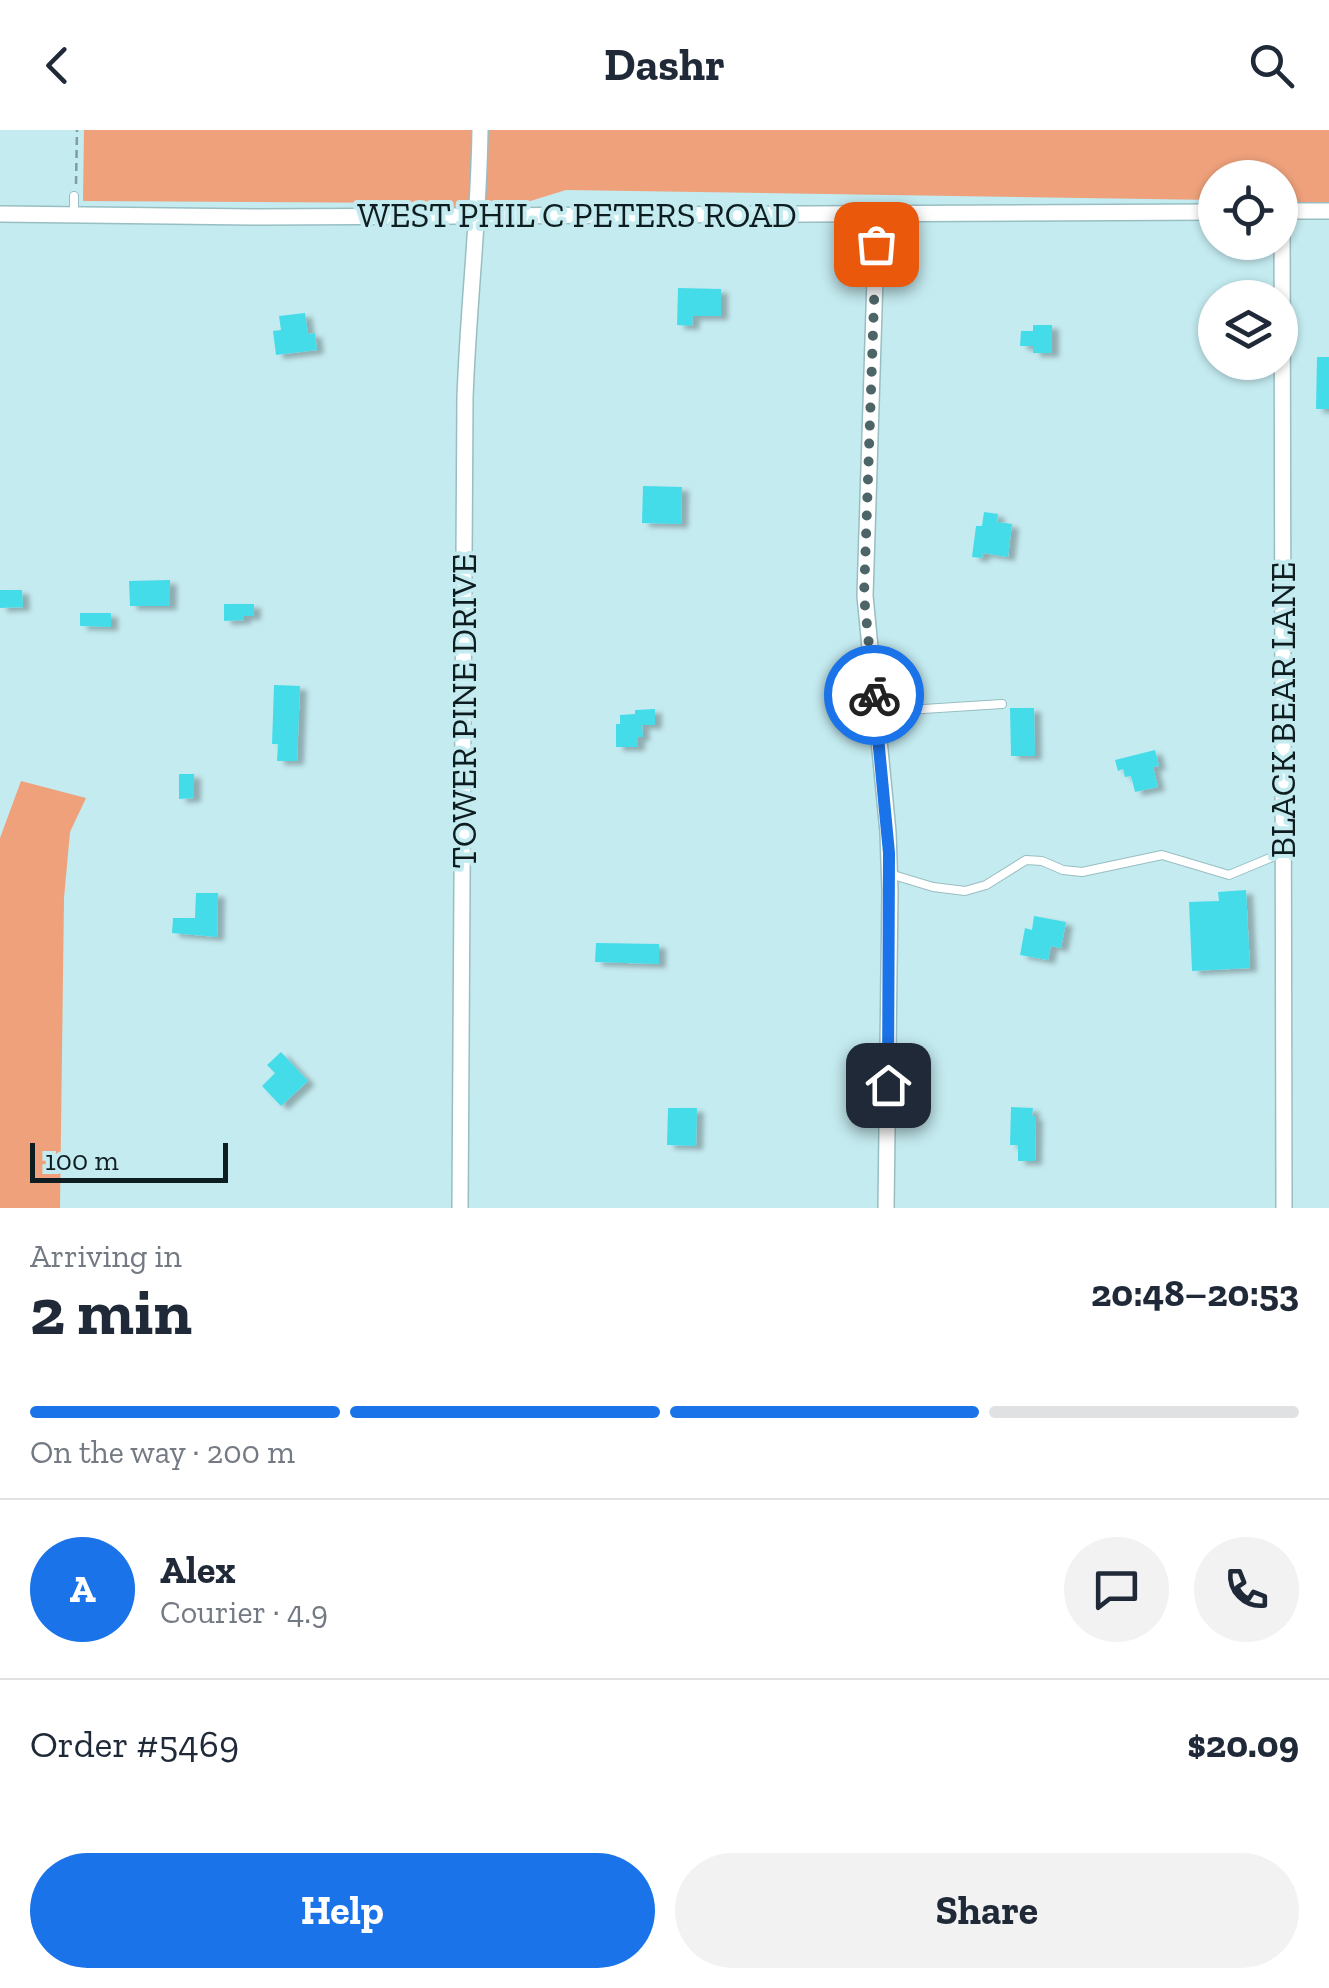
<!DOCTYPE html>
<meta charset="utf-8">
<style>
body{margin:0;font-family:"Zilla Slab",serif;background:#f2f2f3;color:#1f2937;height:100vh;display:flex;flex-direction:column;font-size:38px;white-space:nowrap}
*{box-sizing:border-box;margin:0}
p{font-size:32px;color:#747a83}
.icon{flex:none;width:55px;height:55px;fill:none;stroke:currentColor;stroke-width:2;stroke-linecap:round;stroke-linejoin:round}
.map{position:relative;height:1078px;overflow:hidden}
.drawer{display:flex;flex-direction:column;background:#fff;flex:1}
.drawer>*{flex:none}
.tools{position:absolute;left:1198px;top:30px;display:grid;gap:20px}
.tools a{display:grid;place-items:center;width:100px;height:100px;border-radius:50%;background:#fff;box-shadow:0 2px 8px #0004;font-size:50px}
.scale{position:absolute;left:30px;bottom:25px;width:198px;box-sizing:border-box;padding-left:10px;border:5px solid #0e1d1f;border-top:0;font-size:28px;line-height:35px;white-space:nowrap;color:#0e1d1f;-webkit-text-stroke:8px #c4ebf0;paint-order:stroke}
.pin{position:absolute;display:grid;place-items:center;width:85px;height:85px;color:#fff;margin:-42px;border-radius:20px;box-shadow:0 5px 15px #0006}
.courier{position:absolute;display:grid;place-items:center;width:100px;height:100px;margin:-50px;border:8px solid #1a73e8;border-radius:50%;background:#fff;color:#222;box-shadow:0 2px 12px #0007}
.overview em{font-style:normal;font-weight:700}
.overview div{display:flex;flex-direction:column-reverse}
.overview{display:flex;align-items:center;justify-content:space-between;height:170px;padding:0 30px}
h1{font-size:65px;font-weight:700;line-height:75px}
.bar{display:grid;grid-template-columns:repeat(4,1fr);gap:15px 10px;align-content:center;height:120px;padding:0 30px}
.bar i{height:12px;border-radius:8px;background:#e0e1e3}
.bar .current{background:#1a73e8}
.bar p{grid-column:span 4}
.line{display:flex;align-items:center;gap:25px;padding:0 30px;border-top:2px solid #e0e1e3}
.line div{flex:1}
.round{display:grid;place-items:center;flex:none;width:105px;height:105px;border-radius:52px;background:#f2f2f3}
.cta{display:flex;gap:20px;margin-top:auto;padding:20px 30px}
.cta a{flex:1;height:115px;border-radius:60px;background:#1a73e8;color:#fff;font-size:40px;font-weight:700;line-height:115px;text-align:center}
.cta a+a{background:#f2f2f3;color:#1f2937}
header{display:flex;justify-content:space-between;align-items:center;height:130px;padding:0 30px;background:#fff;font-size:45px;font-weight:700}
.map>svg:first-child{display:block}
.green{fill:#eea17b}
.building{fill:#45dcea;filter:url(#shadow)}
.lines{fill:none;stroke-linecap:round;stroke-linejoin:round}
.lane-casing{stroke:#98bec2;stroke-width:10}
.street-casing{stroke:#98bec2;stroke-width:18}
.path{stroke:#7f9da1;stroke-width:2.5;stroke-dasharray:8 5;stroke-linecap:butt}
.lane{stroke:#fff;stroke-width:8}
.street{stroke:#fff;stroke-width:15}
.done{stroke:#4e6568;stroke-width:10;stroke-dasharray:0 18}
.route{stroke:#1a73e8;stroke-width:12}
.labels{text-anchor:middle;stroke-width:8;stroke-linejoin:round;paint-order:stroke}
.street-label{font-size:35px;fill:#0e1d1f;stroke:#c4ebf0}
</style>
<header><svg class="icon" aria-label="back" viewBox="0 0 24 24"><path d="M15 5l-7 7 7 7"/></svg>Dashr<svg class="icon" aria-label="search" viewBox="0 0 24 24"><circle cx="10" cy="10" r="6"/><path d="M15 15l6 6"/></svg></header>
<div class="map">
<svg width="1329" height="1078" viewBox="0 0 1329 1078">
<defs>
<filter id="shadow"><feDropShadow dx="7" dy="4" stdDeviation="2.5" flood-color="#0004"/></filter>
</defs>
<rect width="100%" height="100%" fill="#c4ebf0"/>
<!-- green -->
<path class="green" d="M84,0H1329V72H1280V48H1215V70L566,60L511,77L497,93L472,84L417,73L83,71Z
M21,651L86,668L70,702L64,768L60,1078H0V708Z"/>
<!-- building -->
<path class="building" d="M678,158L721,159V186H693L692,196L677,195Z
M305,183L308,204L315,203L317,220L276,225L273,201L281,200L279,186Z
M1033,195H1052V223H1033V216H1020L1021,201H1033Z
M1317,227H1329V279H1316Z
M643,356L682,357L681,394L642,393Z
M984,382L998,384L997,392L1012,394L1008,427L983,423L982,428L972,427L976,396H982Z
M170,450V476H130L129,451Z
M0,460H22L23,477L0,478Z
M224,474H254V486H244V490L224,491Z
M80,483H111V497L80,496Z
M274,555L300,556L297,631H277L278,614H272Z
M1010,578H1034L1035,626H1011Z
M655,579V595H642L643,607H638V617H616V594H620V585L635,584V580Z
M1155,620L1159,636L1153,637L1158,657L1135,662L1131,646L1125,647L1123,639L1118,641L1115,630Z
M179,644H194V668L179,669Z
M1246,760L1250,838L1192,841L1189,772L1219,771L1218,762Z
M196,763H218L217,807L172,803L173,788H195Z
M1034,786L1066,792L1061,818L1051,816L1048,830L1020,825L1025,798L1032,800Z
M596,813L659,814V834L595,832Z
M281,922L308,951L281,976L262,956L275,943L267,935Z
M1011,977L1033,978L1032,986H1036L1035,1031H1018V1015H1010Z
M668,978H697L696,1016L667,1015Z"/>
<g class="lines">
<!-- lane casing -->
<g class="lane-casing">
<path id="lane" d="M74,85V66
M876,582L1002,574
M890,744L933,757L965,761L986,755L1026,730L1042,731L1063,740L1082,742L1162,725L1229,745L1282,723"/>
</g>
<!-- street casing -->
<g class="street-casing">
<path id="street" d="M1280,81H1329
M1282,81L1284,1078
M0,84L255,87L1215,82
M877,84L865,466L888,702L890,761L886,1078
M460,1078L465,268C468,178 479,90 480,0"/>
</g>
<!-- path -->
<path class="path" d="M76,54L77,0"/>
<!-- lane -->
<use href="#lane" class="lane"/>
<!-- street -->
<use href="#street" class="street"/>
</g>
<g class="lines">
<!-- done -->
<path class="done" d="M874,565L864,466L876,114"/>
<!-- route -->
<path class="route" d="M874,565L889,723L888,955"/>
</g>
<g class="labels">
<!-- street labels -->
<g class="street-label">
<text x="577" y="97">WEST PHIL C PETERS ROAD</text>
<text transform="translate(1283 580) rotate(-90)" y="12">BLACK BEAR LANE</text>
<text transform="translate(464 581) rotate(-90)" y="12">TOWER PINE DRIVE</text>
</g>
</g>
</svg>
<div class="tools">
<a><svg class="icon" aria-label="locate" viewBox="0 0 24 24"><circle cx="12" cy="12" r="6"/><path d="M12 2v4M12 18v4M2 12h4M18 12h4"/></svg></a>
<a><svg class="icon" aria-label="layers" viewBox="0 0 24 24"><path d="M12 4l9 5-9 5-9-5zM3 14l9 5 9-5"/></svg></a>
</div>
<div class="scale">100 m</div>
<div class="pin" style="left:876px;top:114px;background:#ea580c"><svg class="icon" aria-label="bag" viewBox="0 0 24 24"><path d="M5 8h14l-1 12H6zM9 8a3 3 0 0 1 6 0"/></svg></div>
<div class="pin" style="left:888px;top:955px;background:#1f2937"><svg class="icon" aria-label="home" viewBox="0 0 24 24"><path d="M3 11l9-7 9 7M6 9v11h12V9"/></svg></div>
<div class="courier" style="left:874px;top:565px"><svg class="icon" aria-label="bike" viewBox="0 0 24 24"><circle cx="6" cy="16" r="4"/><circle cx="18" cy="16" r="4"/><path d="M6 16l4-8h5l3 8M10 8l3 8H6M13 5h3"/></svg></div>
</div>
<section class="drawer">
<div class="overview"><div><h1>2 min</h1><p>Arriving in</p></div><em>20:48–20:53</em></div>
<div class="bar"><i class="current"></i><i class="current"></i><i class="current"></i><i></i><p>On the way · 200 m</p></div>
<div class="line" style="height:180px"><b class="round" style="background:#1a73e8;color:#fff">A</b><div><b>Alex</b><p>Courier · 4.9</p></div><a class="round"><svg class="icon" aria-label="chat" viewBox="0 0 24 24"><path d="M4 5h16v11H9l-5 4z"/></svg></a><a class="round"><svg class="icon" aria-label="phone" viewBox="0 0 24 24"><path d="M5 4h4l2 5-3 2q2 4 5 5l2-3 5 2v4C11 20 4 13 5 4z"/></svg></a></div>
<div class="line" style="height:130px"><div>Order #5469</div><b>$20.09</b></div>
<div class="cta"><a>Help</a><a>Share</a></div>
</section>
